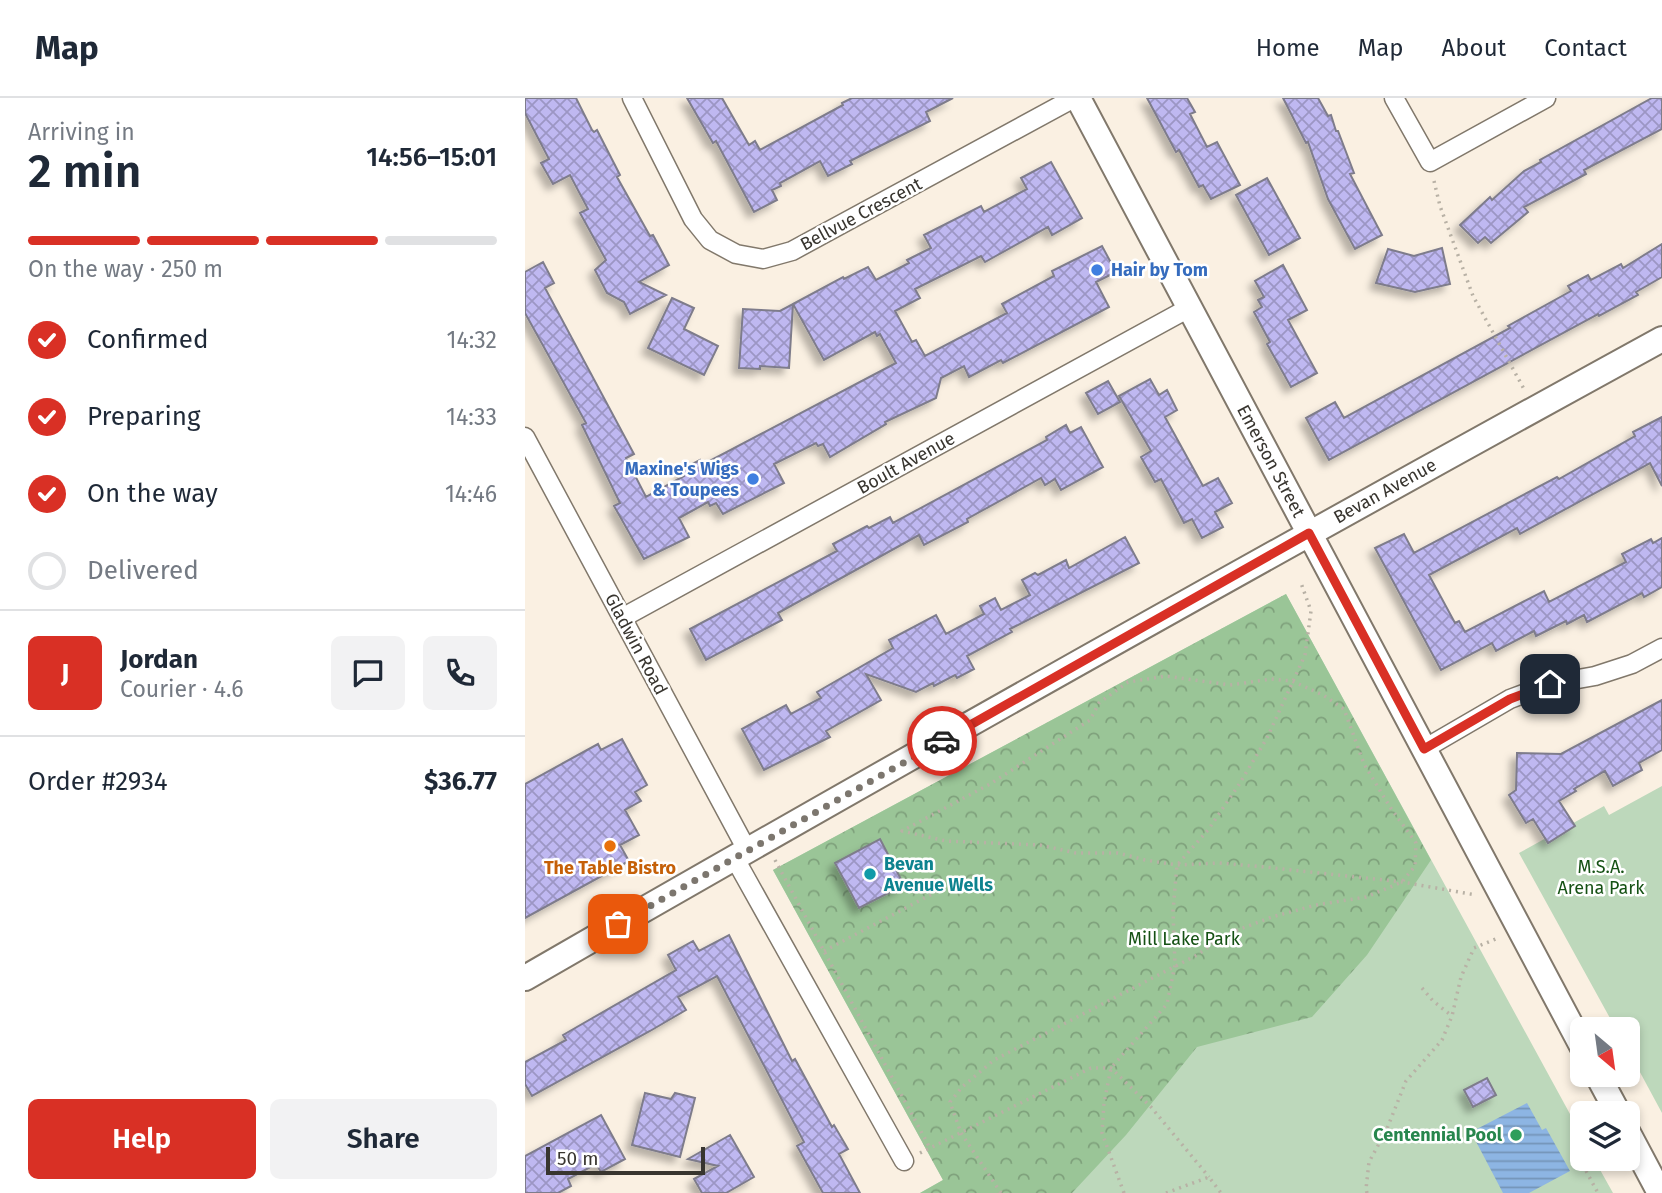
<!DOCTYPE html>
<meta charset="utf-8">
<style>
body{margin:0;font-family:"Fira Sans",sans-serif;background:#f2f2f3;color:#1f2937;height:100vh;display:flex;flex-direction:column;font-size:26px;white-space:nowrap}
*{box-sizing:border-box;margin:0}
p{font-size:23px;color:#747a83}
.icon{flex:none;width:38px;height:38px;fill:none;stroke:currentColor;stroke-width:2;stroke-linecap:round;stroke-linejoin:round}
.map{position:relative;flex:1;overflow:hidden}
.drawer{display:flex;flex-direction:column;background:#fff;width:525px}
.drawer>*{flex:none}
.needle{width:46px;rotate:151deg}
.fabs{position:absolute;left:1045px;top:919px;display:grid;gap:14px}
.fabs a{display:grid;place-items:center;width:70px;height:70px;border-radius:10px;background:#fff;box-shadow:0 4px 10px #0003;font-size:35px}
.scale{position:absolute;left:21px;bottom:18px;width:159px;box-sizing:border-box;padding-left:7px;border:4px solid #38352f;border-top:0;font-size:19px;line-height:24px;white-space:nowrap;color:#38352f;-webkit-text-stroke:5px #fff;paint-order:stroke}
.pin{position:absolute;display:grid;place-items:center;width:60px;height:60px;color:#fff;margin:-30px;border-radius:14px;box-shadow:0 4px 10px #0006}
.courier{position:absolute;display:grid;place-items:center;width:70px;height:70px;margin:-35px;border:5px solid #d93025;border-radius:50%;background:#fff;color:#222;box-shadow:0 2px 9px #0007}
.summary em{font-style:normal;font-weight:600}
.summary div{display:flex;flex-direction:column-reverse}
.summary{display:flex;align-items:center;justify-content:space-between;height:119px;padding:0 28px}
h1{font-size:46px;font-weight:600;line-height:52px}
.bar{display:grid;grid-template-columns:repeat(4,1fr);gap:10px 7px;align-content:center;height:84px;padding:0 28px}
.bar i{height:9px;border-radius:5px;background:#e0e1e3}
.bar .selected{background:#d93025}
.bar p{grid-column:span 4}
.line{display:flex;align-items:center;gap:18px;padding:0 28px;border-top:2px solid #e0e1e3}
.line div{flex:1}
.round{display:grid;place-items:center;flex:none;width:74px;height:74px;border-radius:10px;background:#f2f2f3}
ol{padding:0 28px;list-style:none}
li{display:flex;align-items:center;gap:21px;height:77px}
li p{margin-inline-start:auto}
li .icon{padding:7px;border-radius:50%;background:#d93025;color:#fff;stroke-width:4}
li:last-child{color:#747a83}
li i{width:38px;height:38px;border:4px solid #e0e1e3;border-radius:50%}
.cta{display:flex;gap:14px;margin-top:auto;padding:14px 28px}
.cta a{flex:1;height:80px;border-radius:10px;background:#d93025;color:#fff;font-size:28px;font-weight:600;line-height:80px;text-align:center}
.cta a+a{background:#f2f2f3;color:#1f2937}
header{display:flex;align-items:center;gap:42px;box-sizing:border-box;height:98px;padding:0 35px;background:#fff;border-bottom:2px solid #e0e1e3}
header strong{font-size:33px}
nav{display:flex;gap:38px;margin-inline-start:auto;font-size:24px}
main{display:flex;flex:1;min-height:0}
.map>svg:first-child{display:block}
.green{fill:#bdd8bb}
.forest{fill:url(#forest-crowns)}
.water{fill:url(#water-rules)}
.building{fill:url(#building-cross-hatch);stroke:#7e7c8b;stroke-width:2;filter:url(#shadow)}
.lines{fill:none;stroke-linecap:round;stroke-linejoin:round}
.street-casing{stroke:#81786b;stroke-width:21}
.secondary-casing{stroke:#81786b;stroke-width:28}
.path{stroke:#b8b1a5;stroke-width:3.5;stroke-dasharray:2 5;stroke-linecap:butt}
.street{stroke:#fff;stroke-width:18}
.secondary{stroke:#fff;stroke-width:24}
.done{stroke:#7c766e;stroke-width:7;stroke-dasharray:0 12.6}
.route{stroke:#d93025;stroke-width:9}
.shop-dot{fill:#3f7fe0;stroke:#fff;stroke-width:2.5}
.food-dot{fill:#e8710a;stroke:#fff;stroke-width:2.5}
.culture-dot{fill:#0f9aa8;stroke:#fff;stroke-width:2.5}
.leisure-dot{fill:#2e9e5b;stroke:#fff;stroke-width:2.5}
.labels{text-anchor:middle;stroke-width:5;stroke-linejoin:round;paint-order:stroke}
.street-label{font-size:18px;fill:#38352f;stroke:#fff}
.shop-label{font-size:18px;font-weight:bold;fill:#366cbe;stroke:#fff;text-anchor:start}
.culture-label{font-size:18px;font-weight:bold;fill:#0d838f;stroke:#fff;text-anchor:start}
.park-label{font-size:18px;fill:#155114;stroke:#fff}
.food-label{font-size:18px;font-weight:bold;fill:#c56008;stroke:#fff}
.leisure-label{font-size:18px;font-weight:bold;fill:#27864d;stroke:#fff;text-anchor:end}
</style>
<header>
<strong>Map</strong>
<nav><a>Home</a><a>Map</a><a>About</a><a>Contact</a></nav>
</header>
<main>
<section class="drawer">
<div class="summary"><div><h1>2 min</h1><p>Arriving in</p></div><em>14:56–15:01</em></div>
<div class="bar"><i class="selected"></i><i class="selected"></i><i class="selected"></i><i></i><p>On the way · 250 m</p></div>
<ol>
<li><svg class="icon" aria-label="check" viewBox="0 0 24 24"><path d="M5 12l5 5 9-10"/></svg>Confirmed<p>14:32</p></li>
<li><svg class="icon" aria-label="check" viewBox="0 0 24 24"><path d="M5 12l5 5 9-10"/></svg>Preparing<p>14:33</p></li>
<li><svg class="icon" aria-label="check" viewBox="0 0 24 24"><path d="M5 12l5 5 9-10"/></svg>On the way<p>14:46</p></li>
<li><i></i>Delivered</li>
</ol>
<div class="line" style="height:126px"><b class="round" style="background:#d93025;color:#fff">J</b><div><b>Jordan</b><p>Courier · 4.6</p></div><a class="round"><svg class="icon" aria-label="chat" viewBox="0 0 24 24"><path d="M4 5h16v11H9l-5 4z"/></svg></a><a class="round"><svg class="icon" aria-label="phone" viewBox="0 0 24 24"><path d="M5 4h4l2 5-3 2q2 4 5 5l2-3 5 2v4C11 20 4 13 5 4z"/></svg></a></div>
<div class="line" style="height:91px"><div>Order #2934</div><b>$36.77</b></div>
<div class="cta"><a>Help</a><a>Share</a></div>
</section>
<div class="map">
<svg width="1137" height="1095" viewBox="0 0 1137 1095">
<defs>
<pattern id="forest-crowns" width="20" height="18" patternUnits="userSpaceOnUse" patternTransform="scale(1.75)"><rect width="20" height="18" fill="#9ac597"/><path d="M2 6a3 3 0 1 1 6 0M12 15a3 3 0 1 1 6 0" fill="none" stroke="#7fa17c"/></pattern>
<pattern id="water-rules" width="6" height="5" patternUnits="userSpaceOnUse" patternTransform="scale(1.75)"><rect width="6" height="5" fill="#8db5e3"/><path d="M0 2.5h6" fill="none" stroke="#7494b8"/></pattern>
<pattern id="building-cross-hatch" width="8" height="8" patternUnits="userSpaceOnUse" patternTransform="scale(1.75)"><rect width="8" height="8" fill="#bfb8f1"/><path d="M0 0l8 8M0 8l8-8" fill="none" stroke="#9c96c4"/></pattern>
<filter id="shadow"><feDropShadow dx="-6" dy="6" stdDeviation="3.5" flood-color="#0004"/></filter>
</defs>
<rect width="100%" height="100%" fill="#faf0e2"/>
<!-- green -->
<path class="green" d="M761,496L1057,1038V1060L1069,1061L1088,1095H395L418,1082L248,772Z
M1137,688V1015L1103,952L1102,931H1091L994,755L1079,708L1084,717Z"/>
<!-- forest -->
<path class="forest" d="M761,496L906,762L842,857L787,919L672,949L601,1037L547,1095H395L418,1082L248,772Z"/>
<!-- water -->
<path class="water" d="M1002,1005L1017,1032L1021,1030L1045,1073L1004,1095H978L946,1034Z"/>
<!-- building -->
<path class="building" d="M0,0H51L67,32L69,34L72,32L95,77L92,79L125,138L128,137L144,167L114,184L141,197L105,216L99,204L82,195L70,172L81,162L55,115L63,111L45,77L28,86L16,65L24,61L0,15Z
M162,0H197L224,47L230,43L235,52L318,7L317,5L327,0H428L401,14L405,23L325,63L327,66L303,78L295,63L255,85L256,88L247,92L252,102L229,114L191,43L188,45Z
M622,0H662L670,14L665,16L682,49L692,44L715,87L686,101L678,87L674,89L654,52L651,54Z
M758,0H793L803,18L806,17L811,33H813L829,75L825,76L857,137L830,151L803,101L783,44L781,45Z
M1127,0H1137V31L1059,72L1061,76L999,109L1003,114L966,145L960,139L953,145L935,127L965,99L967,102L999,73L1016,64L1015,62Z
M526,64L557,120L527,137L523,129L460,164L456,158L390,191L395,200L370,213L387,244L391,242L400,258L482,215L477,206L529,178L527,173L577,148L591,174L571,184L584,209L478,265L476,262L444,279L439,268L416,280L411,300L360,324L361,326L305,359L298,346L293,348L291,345L249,366L259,385L198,416L191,405L185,408L183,404L154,420L164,439L119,461L89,408L95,405L57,327L61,325L0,215V174L18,164L29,185L20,190L109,356L101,360L121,399L159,378L156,372L175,362L177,367L371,265L355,236L352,238L350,234L299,262L268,206L318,179L319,181L343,169L351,182L384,165L382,162L406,150L399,137L456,108L459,114L502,91L496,80Z
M742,80L775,140L744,157L711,97Z
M1137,146V179L1111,194L1113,197L1074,218L1073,216L804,362L781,320L810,304L819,320L985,230L983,228L1046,193L1043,188L1063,177L1066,182L1096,166L1098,170Z
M917,150L925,186L890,194L851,185L863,151L889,158Z
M758,167L782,212L763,222L792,275L766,289L742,246L745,244L729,214L737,209L733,202L739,199L730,183Z
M147,200L169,210L159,231L193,248L179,277L123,250Z
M268,206L264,270L235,268V271L214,270L218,211L255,213Z
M625,281L634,297L642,292L652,312L640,319L678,388L693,380L707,405L690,414L698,429L677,440L667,421L659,425L636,381L630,384L616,359L626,353L594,298Z
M583,283L595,304L573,316L561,295Z
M1137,319V388L1125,365L995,436L992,430L904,477L930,525L934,523L940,534L1019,493L1024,504L1101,464L1097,456L1126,441L1128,445L1137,440V489L1119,499L1117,495L1062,524L1059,517L1042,526L1041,523L1011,538L1009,533L971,553L967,545L916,572L850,450L879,436L889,455L1032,379L1034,381L1110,338L1108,334Z
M541,327L545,335L556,329L578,369L536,392L530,381L520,387L516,380L442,421L443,424L399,447L394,437L253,515L257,522L181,562L165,531L312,453L308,446L342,428L344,430L365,419L368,425L522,342L521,339Z
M600,439L614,465L485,531L487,534L442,558L449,571L432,580L430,577L409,588L408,585L391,594L341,576L356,602L301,633L305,639L239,672L217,631L261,607L266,616L296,600L292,594L368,550L364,542L411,517L421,536L459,516L455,508L470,500L476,512L505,497L497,482L510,475L513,477L541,462L544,470Z
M1137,602V652L1114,665L1117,672L1088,688L1080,673L1049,691L1051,693L1034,703L1050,728L1023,745L1008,721L1001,725L984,697L991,692L992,655L1036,656Z
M97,641L122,687L110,694L116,703L100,712L114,737L95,747L104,763L0,820V686L73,646L76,652Z
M355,741L379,787L334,810L310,765Z
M204,837L267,963L270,961L307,1029L309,1027L323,1051L314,1056L335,1095H298L272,1048L279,1044L192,878L153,899L161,912L125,933L7,998L0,986V964L41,942L38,937L151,872L143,857L168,843L174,853Z
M962,980L971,997L948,1009L939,992Z
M120,995L146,1001L150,995L170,1000L155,1059L107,1047Z
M76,1017L100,1061L76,1074L71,1066L43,1081L46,1088L33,1095H0V1058Z
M205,1037L229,1079L201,1095H177L169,1081L193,1068L163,1061Z"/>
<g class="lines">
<!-- street casing -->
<g class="street-casing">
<path id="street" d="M107,0L168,121L185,142L211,156L238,161L267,153L549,0
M869,0L905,64L1021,0
M0,339L222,752
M97,520L664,210
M899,651L985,601L1025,586L1070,578L1107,566L1137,550
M209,759L379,1063"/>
</g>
<!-- secondary casing -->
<g class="secondary-casing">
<path id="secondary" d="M553,0L1057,948
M0,880C376,663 756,450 1137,241
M1072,976L1093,1015
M1102,1033L1135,1095"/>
</g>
<!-- path -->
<path class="path" d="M909,83L915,108L948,198L999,291
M250,762L405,1050
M299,853L411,794
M897,890L908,903L927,918
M395,1055L566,970H586L626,1009L684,1079
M1061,1073L1073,1095
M476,1095L436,1035L425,1004L437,989L469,962L672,857L702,836L747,819L791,807L841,799L877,784L890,768L891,745L865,709L839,666L819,611L798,597L767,583L746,581L705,587L641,578L603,584L574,605L565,622L465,686L377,733L421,743L515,747L551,755H593L620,762L652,767L694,765L740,769L877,784L951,797
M599,1095L577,1035L579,1005L586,970L642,906L650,867L648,813L652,767L683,732L713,688L742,640L780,557L786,513L776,485
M641,1095L684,1079L696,1095
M842,1095L841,1091L844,1064L861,1033L881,983L917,942L927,918L936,879L949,850L973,840"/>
<!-- street -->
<use href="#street" class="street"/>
<!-- secondary -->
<use href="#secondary" class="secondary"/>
</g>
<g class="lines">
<!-- done -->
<path class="done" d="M93,826L417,643"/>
<!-- route -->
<path class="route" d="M417,643L784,435L899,651L985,601L1025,586"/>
</g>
<!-- markers -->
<g class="shop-dot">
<circle cx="572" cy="172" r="7"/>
<circle cx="228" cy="381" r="7"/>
</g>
<circle class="food-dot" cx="85" cy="748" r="7"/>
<circle class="culture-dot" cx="345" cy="776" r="7"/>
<circle class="leisure-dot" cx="991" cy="1037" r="7"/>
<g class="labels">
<!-- street labels -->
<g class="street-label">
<text transform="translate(336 116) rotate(-28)" y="6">Bellvue Crescent</text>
<text transform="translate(746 363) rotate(62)" y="6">Emerson Street</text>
<text transform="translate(381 365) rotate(-29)" y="6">Boult Avenue</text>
<text transform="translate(860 393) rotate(-29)" y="6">Bevan Avenue</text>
<text transform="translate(111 546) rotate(62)" y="6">Gladwin Road</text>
</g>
<!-- shop labels -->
<g class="shop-label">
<text x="586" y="178">Hair by Tom</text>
<text x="214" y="377" text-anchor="end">Maxine's Wigs<tspan x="214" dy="21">&amp; Toupees</tspan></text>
</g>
<!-- culture labels -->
<g class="culture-label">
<text x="359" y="772">Bevan<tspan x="359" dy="21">Avenue Wells</tspan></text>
</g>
<!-- park labels -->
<g class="park-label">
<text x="1076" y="775">M.S.A.<tspan x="1076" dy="21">Arena Park</tspan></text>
<text x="659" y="847">Mill Lake Park</text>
</g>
<!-- food labels -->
<g class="food-label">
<text x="85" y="776">The Table Bistro</text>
</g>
<!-- leisure labels -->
<g class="leisure-label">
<text x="977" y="1043">Centennial Pool</text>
</g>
</g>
</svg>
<div class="fabs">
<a><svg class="needle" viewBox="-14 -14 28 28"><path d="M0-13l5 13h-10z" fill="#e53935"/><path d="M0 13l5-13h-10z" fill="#747a83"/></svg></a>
<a><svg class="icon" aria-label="layers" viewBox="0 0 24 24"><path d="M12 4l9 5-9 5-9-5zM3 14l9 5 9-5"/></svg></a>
</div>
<div class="scale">50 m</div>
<div class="pin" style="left:93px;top:826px;background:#ea580c"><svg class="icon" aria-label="bag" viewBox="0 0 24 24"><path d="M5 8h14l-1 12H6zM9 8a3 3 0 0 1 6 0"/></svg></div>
<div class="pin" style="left:1025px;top:586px;background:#1f2937"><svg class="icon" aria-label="home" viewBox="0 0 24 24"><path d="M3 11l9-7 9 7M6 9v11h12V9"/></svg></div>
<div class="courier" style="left:417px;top:643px"><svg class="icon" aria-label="car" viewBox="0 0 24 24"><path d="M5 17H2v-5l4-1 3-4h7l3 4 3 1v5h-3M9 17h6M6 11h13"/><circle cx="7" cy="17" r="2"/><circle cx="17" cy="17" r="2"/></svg></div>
</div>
</main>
